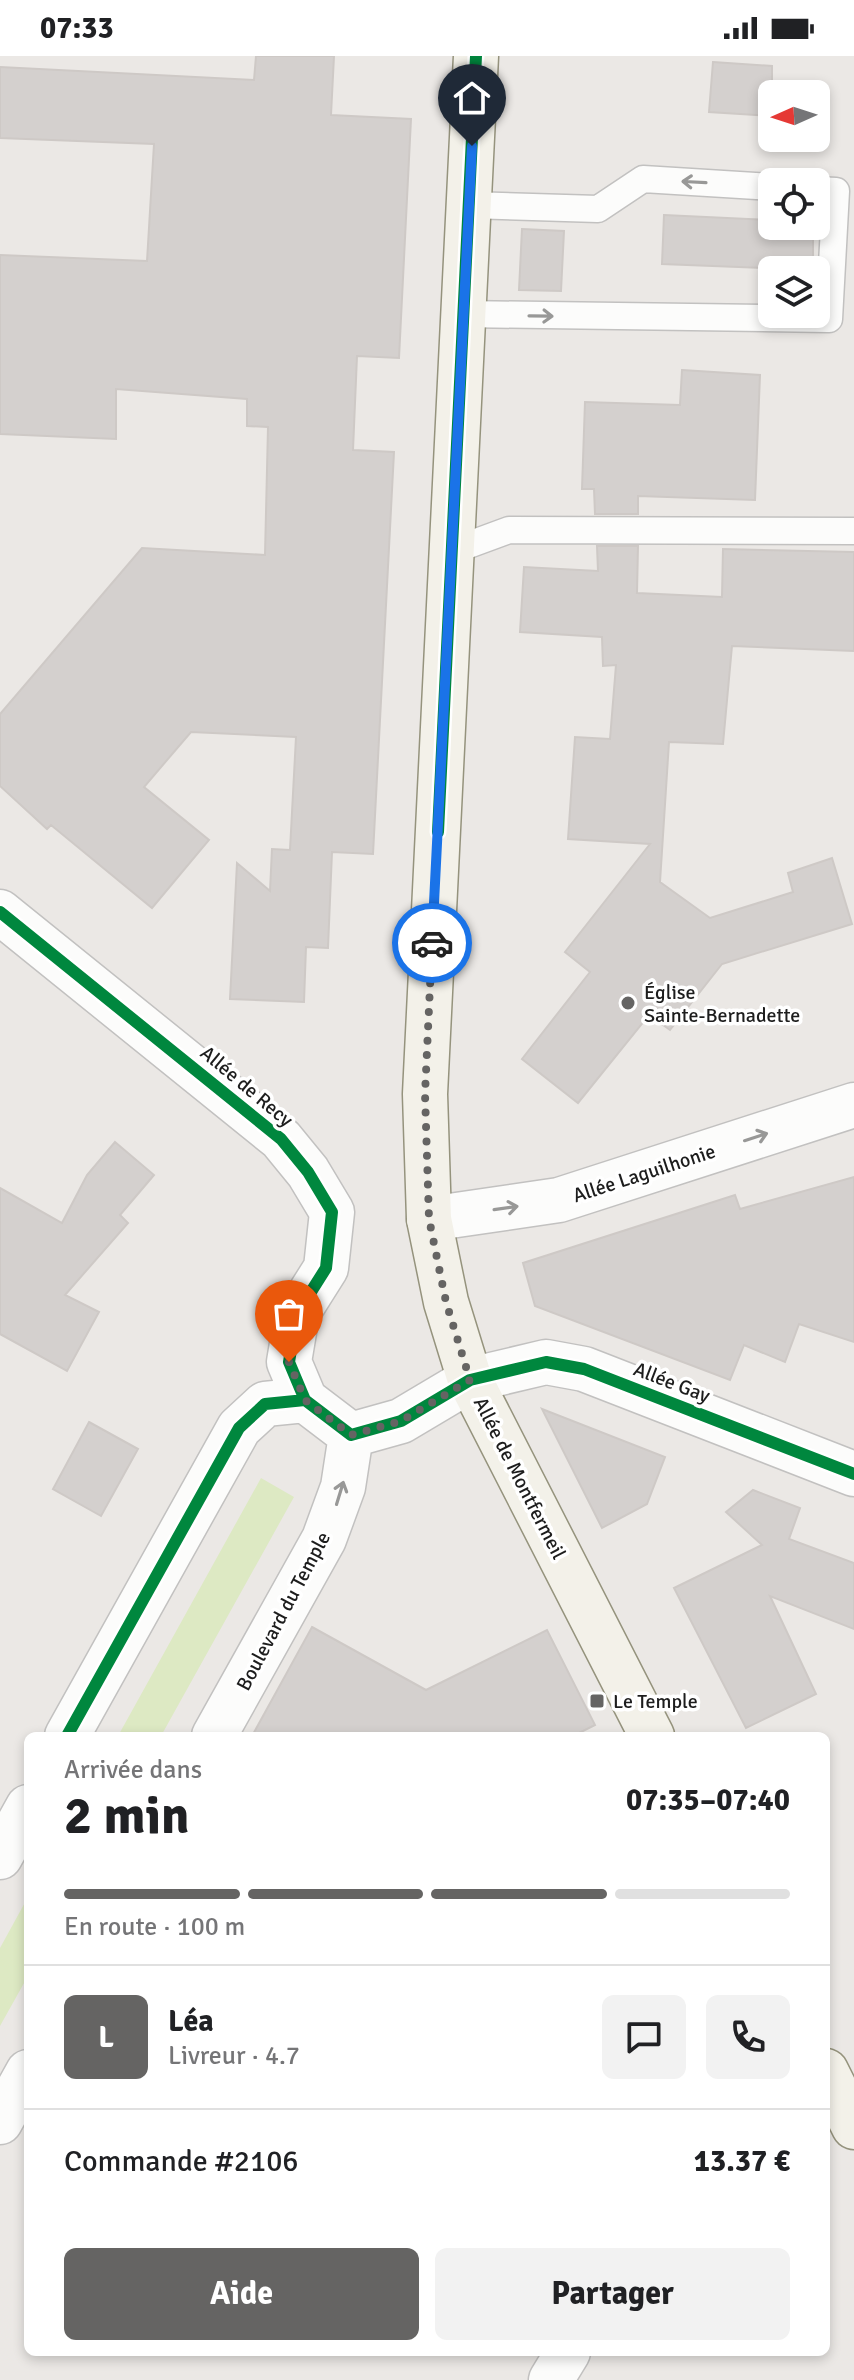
<!DOCTYPE html>
<html lang="fr">
<meta charset="utf-8">
<style>
body{margin:0;font-family:Signika,sans-serif;background:#f2f2f2;color:#202124;height:100vh;display:flex;flex-direction:column;font-size:30px;white-space:nowrap}
*{box-sizing:border-box;margin:0}
p{font-size:26px;color:#757577}
.icon{flex:none;width:44px;height:44px;fill:none;stroke:currentColor;stroke-width:2;stroke-linecap:round;stroke-linejoin:round}
.map{position:relative;flex:1;overflow:hidden}
.drawer{position:absolute;left:24px;top:1676px;width:806px;height:624px;display:flex;flex-direction:column;background:#fff;border-radius:12px;box-shadow:0 4px 12px #0003}
.drawer>*{flex:none}
.needle{width:52px;rotate:267deg}
.fabs{position:absolute;left:758px;top:24px;display:grid;gap:16px}
.fabs a{display:grid;place-items:center;width:72px;height:72px;border-radius:12px;background:#fff;box-shadow:0 4px 12px #0003;font-size:40px}
.pin{position:absolute;display:grid;place-items:center;width:68px;height:68px;color:#fff;margin:-82px -34px;border-radius:50% 50% 50% 0;rotate:-45deg;box-shadow:0 0 8px #0007}
.pin .icon{rotate:45deg}
.courier{position:absolute;display:grid;place-items:center;width:80px;height:80px;margin:-40px;border:6px solid #1a73e8;border-radius:50%;background:#fff;color:#222;box-shadow:0 2px 10px #0007}
.overview em{font-style:normal;font-weight:700}
.overview div{display:flex;flex-direction:column-reverse}
.overview{display:flex;align-items:center;justify-content:space-between;height:136px;padding:0 40px}
h1{font-size:52px;font-weight:700;line-height:60px}
.bar{display:grid;grid-template-columns:repeat(4,1fr);gap:12px 8px;align-content:center;height:96px;padding:0 40px}
.bar i{height:10px;border-radius:6px;background:#e0e0e0}
.bar .active{background:#656463}
.bar p{grid-column:span 4}
.line{display:flex;align-items:center;gap:20px;padding:0 40px;border-top:2px solid #e0e0e0}
.line div{flex:1}
.round{display:grid;place-items:center;flex:none;width:84px;height:84px;border-radius:12px;background:#f2f2f2}
.action{display:flex;gap:16px;margin-top:auto;padding:16px 40px}
.action a{flex:1;height:92px;border-radius:12px;background:#656463;color:#fff;font-size:32px;font-weight:700;line-height:92px;text-align:center}
.action a+a{background:#f2f2f2;color:#202124}
.status{display:flex;justify-content:space-between;align-items:center;height:56px;padding:0 40px;background:#fff;direction:ltr}
.status svg{height:22px;fill:currentColor}
.map>svg:first-child{display:block}
.grass{fill:#dde9c3}
.building{fill:#d4d0ce;stroke:#cec9c6;stroke-width:2}
.lines{fill:none;stroke-linecap:round;stroke-linejoin:round}
.service-casing{stroke:#c2c1c0;stroke-width:29}
.minor-casing{stroke:#c2c1c0;stroke-width:47}
.tertiary-casing{stroke:#c2c1c0;stroke-width:47}
.secondary-casing{stroke:#95937d;stroke-width:47}
.service{stroke:#fcfcfb;stroke-width:26}
.minor{stroke:#fcfcfb;stroke-width:44}
.tertiary{stroke:#fcfcfb;stroke-width:44}
.secondary{stroke:#f3f1e9;stroke-width:44}
.cycleway-casing{stroke:#fff;stroke-width:17}
.cycleway{stroke:#00873e;stroke-width:12}
.oneway{stroke:#989897}
.done{stroke:#656463;stroke-width:8;stroke-dasharray:0 14.4}
.route{stroke:#1a73e8;stroke-width:10}
.poi-dot{fill:#656463;stroke:#fff;stroke-width:3}
.labels{text-anchor:middle;stroke-width:7;stroke-linejoin:round;paint-order:stroke}
.poi-label{font-size:20px;fill:#1d1d1d;stroke:#fff;text-anchor:start}
.street-label{font-size:20px;fill:#1d1d1d;stroke:#fff}
</style>
<div class="status"><b>07:33</b><svg viewBox="0 0 49 12"><path d="M0 12V9h3v3zM5 12V6h3v6zM10 12V3h3v9zM15 12V0h3v12zM26 1h20v11H26zM47 4h2v5h-2z"/></svg></div>
<div class="map">
<svg width="854" height="2324" viewBox="0 0 854 2324">
<rect width="100%" height="100%" fill="#ebe8e5"/>
<!-- grass -->
<path class="grass" d="M261,1422L294,1441L161,1680H118Z
M28,1841V1920L0,1970V1892Z"/>
<!-- building -->
<path class="building" d="M256,0H334L331,59L411,63L399,302L357,300L353,394L394,396L373,798L332,796L328,892L306,891L304,946L230,943L237,807L270,835L272,793L290,794L296,681L191,676L144,731L209,784L152,852L51,769L47,773L0,730V658L142,492L265,499L268,371L247,370V343L116,333V383L0,378V199L147,205L154,88L0,82V11L254,24Z
M713,6L772,10V60L709,56Z
M664,159L772,164V170H813V214L662,208Z
M522,173L564,175L561,235L519,234Z
M682,314L760,319L755,444L638,440V458H595L594,433H582L585,346L680,349Z
M597,490H638L637,537L722,541L723,493L854,496V595L732,590L723,688L669,686L660,826L710,862L793,836L788,817L832,802L852,868L722,908L670,974L649,959L578,1047L522,1003L590,916L565,896L650,788L568,783L575,681L610,683L616,609L603,610L602,581L520,576L524,511L598,515Z
M115,1086L154,1119L120,1159L128,1167L65,1239L99,1256L67,1315L0,1278V1132L62,1167L87,1119Z
M854,1121V1286L799,1268L785,1306L744,1289L730,1324L535,1250L523,1207L735,1139L740,1153Z
M542,1353L665,1401L647,1448L602,1472Z
M89,1366L138,1393L101,1460L53,1433Z
M753,1434L800,1452L789,1483L854,1507V1573L770,1540L816,1638L746,1672L674,1532L762,1489L726,1456Z
M312,1571L426,1634L547,1574L595,1669L573,1680H252Z"/>
<g class="lines">
<!-- service casing -->
<g class="service-casing">
<path id="service" d="M469,149L598,153L643,123L772,131
M463,258L829,263L836,135L816,134
M452,495L509,474L854,475"/>
</g>
<!-- minor casing -->
<g class="minor-casing">
<path id="minor" d="M0,856L281,1083L308,1116L332,1156L326,1212L297,1258L289,1306L305,1344
M429,1163L559,1144L854,1049
M67,1680L239,1372L265,1348L305,1344L351,1379L401,1365L470,1324
M214,1680L324,1483L343,1431L351,1379
M0,1801L28,1751
M0,2066L28,2016
M551,2324L568,2296"/>
</g>
<!-- tertiary casing -->
<g class="tertiary-casing">
<path id="tertiary" d="M470,1324L546,1306L584,1313L854,1418"/>
</g>
<!-- secondary casing -->
<g class="secondary-casing">
<path id="secondary" d="M476,0L425,1038L429,1163L446,1246L470,1324L652,1680
M826,2015L854,2071"/>
</g>
<!-- service -->
<use href="#service" class="service"/>
<!-- minor -->
<use href="#minor" class="minor"/>
<!-- tertiary -->
<use href="#tertiary" class="tertiary"/>
<!-- secondary -->
<use href="#secondary" class="secondary"/>
<!-- cycleway casing -->
<g class="cycleway-casing">
<path id="cycleway" d="M438,776L476,0
M0,856L281,1083L308,1116L332,1156L326,1212L297,1258L289,1306L305,1344
M67,1680L239,1372L265,1348L305,1344L351,1379L401,1365L470,1324L546,1306L584,1313L854,1418"/>
</g>
<!-- cycleway -->
<use href="#cycleway" class="cycleway"/>
</g>
<!-- one-way arrows -->
<defs><path id="oneway-shaft" d="M-6 0H5M1.5-3L5.5 0L1.5 3" fill="none" stroke-width="1.6" stroke-linecap="round" stroke-linejoin="round" transform="scale(2)"/></defs>
<g class="oneway">
<use href="#oneway-shaft" transform="translate(694 126) rotate(-177)"/>
<use href="#oneway-shaft" transform="translate(541 260) rotate(1)"/>
<use href="#oneway-shaft" transform="translate(756 1081) rotate(-18)"/>
<use href="#oneway-shaft" transform="translate(506 1152) rotate(-8)"/>
<use href="#oneway-shaft" transform="translate(340 1437) rotate(-73)"/>
</g>
<g class="lines">
<!-- done -->
<path class="done" d="M289,1306L305,1344L351,1379L401,1365L470,1324L446,1246L429,1163L425,1038L432,887"/>
<!-- route -->
<path class="route" d="M432,887L472,90"/>
</g>
<!-- markers -->
<g class="poi-dot">
<circle cx="628" cy="947" r="8"/>
<rect x="589" y="1637" width="16" height="16" rx="4"/>
</g>
<g class="labels">
<!-- poi labels -->
<g class="poi-label">
<text x="644" y="943">Église<tspan x="644" dy="23">Sainte-Bernadette</tspan></text>
<text x="613" y="1652">Le Temple</text>
</g>
<!-- street labels -->
<g class="street-label">
<text transform="translate(247 1030) rotate(40)" y="7">Allée de Recy</text>
<text transform="translate(644 1117) rotate(-18)" y="7">Allée Laguilhonie</text>
<text transform="translate(672 1326) rotate(21)" y="7">Allée Gay</text>
<text transform="translate(520 1422) rotate(63)" y="7">Allée de Montfermeil</text>
<text transform="translate(283 1555) rotate(-62)" y="7">Boulevard du Temple</text>
</g>
</g>
</svg>
<div class="fabs">
<a><svg class="needle" viewBox="-14 -14 28 28"><path d="M0-13l5 13h-10z" fill="#e53935"/><path d="M0 13l5-13h-10z" fill="#757577"/></svg></a>
<a><svg class="icon" aria-label="locate" viewBox="0 0 24 24"><circle cx="12" cy="12" r="6"/><path d="M12 2v4M12 18v4M2 12h4M18 12h4"/></svg></a>
<a><svg class="icon" aria-label="layers" viewBox="0 0 24 24"><path d="M12 4l9 5-9 5-9-5zM3 14l9 5 9-5"/></svg></a>
</div>
<div class="pin" style="left:289px;top:1306px;background:#ea580c"><svg class="icon" aria-label="bag" viewBox="0 0 24 24"><path d="M5 8h14l-1 12H6zM9 8a3 3 0 0 1 6 0"/></svg></div>
<div class="pin" style="left:472px;top:90px;background:#1f2937"><svg class="icon" aria-label="home" viewBox="0 0 24 24"><path d="M3 11l9-7 9 7M6 9v11h12V9"/></svg></div>
<div class="courier" style="left:432px;top:887px"><svg class="icon" aria-label="car" viewBox="0 0 24 24"><path d="M5 17H2v-5l4-1 3-4h7l3 4 3 1v5h-3M9 17h6M6 11h13"/><circle cx="7" cy="17" r="2"/><circle cx="17" cy="17" r="2"/></svg></div>
<section class="drawer">
<div class="overview"><div><h1>2 min</h1><p>Arrivée dans</p></div><em>07:35–07:40</em></div>
<div class="bar"><i class="active"></i><i class="active"></i><i class="active"></i><i></i><p>En route · 100 m</p></div>
<div class="line" style="height:144px"><b class="round" style="background:#656463;color:#fff">L</b><div><b>Léa</b><p>Livreur · 4.7</p></div><a class="round"><svg class="icon" aria-label="chat" viewBox="0 0 24 24"><path d="M4 5h16v11H9l-5 4z"/></svg></a><a class="round"><svg class="icon" aria-label="phone" viewBox="0 0 24 24"><path d="M5 4h4l2 5-3 2q2 4 5 5l2-3 5 2v4C11 20 4 13 5 4z"/></svg></a></div>
<div class="line" style="height:104px"><div>Commande #2106</div><b>13.37 €</b></div>
<div class="action"><a>Aide</a><a>Partager</a></div>
</section>
</div>
